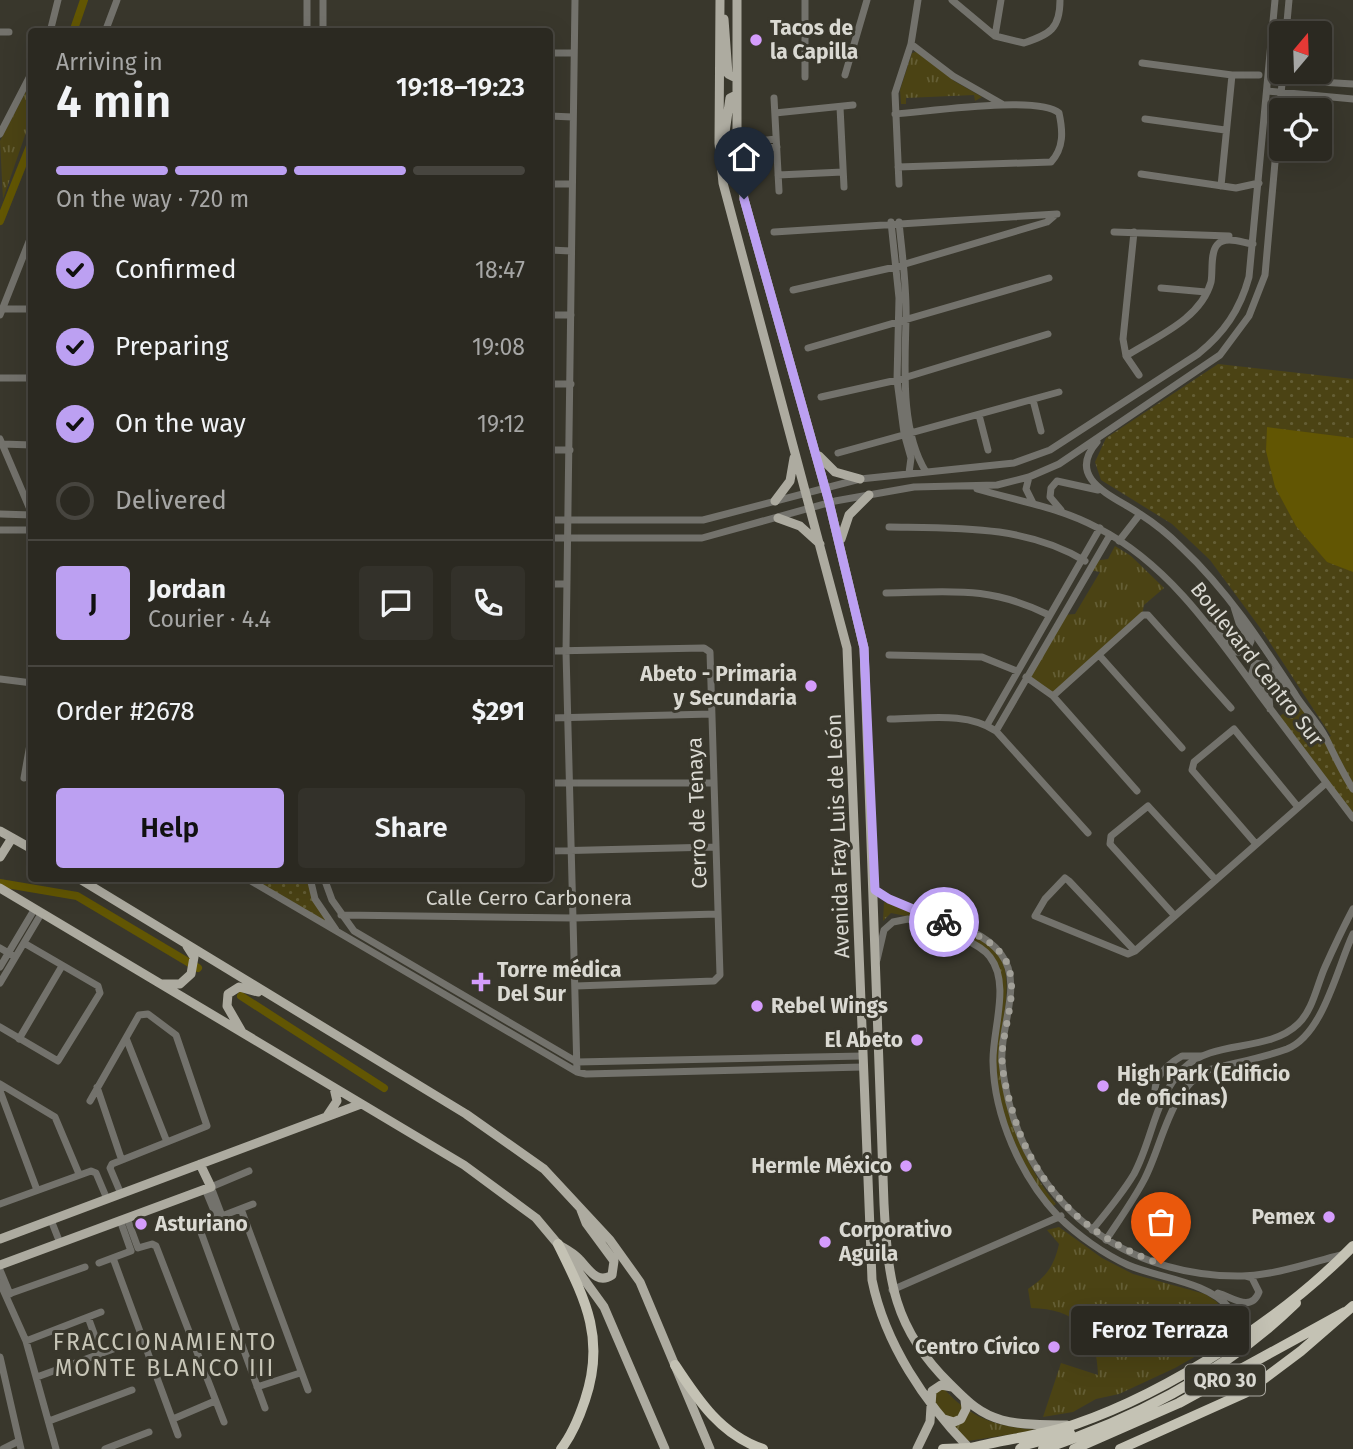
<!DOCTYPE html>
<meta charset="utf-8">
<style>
body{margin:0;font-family:"Fira Sans",sans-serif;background:#33312a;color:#f1f3f6;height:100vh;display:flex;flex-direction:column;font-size:26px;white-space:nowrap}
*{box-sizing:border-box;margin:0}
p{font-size:23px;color:#a6a6a5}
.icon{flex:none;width:38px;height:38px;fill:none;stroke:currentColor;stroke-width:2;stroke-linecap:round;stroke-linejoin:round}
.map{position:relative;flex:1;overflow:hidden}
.drawer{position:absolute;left:28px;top:28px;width:525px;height:854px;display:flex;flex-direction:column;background:#2b2921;border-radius:7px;box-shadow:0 7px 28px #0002,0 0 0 2px #47453f}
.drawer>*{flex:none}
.needle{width:46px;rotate:19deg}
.controls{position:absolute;left:1269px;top:21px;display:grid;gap:14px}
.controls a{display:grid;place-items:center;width:63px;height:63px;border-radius:7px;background:#2b2921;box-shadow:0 7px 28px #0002,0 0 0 2px #47453f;font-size:35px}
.pin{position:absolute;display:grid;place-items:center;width:60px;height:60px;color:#fff;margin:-72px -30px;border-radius:50% 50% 50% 0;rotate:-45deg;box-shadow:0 0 7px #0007}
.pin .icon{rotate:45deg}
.courier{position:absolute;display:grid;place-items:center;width:70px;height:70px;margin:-35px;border:5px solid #bca0f2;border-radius:50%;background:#fff;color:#222;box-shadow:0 2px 9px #0007}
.bubble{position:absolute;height:49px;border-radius:7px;background:#2b2921;box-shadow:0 7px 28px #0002,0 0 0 2px #47453f;font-size:23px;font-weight:600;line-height:49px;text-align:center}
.summary em{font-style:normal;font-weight:600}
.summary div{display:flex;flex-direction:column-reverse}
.summary{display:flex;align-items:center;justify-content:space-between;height:119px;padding:0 28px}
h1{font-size:46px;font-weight:600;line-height:52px}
.bar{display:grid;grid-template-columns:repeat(4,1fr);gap:10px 7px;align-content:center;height:84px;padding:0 28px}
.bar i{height:9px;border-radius:5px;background:#47453f}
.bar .current{background:#bca0f2}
.bar p{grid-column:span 4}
.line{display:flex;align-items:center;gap:18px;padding:0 28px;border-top:2px solid #47453f}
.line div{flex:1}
.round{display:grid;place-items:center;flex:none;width:74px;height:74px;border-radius:7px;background:#33312a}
ol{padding:0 28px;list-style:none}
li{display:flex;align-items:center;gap:21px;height:77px}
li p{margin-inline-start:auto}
li .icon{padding:7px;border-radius:50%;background:#bca0f2;color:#111;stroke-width:4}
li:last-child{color:#a6a6a5}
li i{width:38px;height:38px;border:4px solid #47453f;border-radius:50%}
.button{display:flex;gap:14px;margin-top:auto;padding:14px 28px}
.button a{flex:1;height:80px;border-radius:7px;background:#bca0f2;color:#111;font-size:28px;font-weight:600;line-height:80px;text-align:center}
.button a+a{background:#33312a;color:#f1f3f6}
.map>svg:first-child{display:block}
.grass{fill:url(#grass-dots)}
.park{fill:url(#park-tufts)}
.water{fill:#625603}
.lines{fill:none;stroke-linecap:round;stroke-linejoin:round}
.canal{stroke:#625603;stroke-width:8}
.minor{stroke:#73726c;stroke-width:7}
.major{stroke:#adaba0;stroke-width:9}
.highway{stroke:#c4c2b4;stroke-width:10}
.done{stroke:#a2a098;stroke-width:7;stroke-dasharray:0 12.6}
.route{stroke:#bca0f2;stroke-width:9}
.poi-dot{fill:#d49cfc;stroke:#39372c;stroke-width:2.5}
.labels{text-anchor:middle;stroke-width:6;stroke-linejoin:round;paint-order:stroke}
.shield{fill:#39372c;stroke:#aaa8a0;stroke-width:2}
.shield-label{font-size:19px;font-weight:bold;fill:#dad9d2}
.poi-label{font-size:21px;font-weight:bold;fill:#dad9d2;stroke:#39372c;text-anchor:start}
.street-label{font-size:21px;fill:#dad9d2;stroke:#39372c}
.neighbourhood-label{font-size:23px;letter-spacing:2px;fill:#c7c5b7;stroke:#39372c}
</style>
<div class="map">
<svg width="1353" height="1449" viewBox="0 0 1353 1449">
<defs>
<pattern id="grass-dots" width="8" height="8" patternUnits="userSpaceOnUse" patternTransform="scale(1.75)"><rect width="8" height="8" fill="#4b4314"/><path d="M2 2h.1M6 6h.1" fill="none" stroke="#645e35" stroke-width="1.8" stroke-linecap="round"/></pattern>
<pattern id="park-tufts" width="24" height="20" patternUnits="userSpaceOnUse" patternTransform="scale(1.75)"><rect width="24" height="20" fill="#4b4314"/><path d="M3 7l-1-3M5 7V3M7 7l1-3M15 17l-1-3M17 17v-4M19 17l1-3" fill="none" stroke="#645e35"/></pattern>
</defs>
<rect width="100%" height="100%" fill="#39372c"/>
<!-- grass -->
<path class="grass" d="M1218,364L1353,379V818L1277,718L1300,702L1326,738L1331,736L1261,629L1210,560L1172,524L1101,480L1095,462L1106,438Z
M246,879H310L315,899L338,933Z"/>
<!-- park -->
<path class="park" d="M919,51L954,81L982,97L975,101L974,95L906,98V104H901L900,90L912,53Z
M31,82V118L3,199L0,141Z
M1115,546L1131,556L1164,588L1144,605L1142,615L1053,696L1026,677L1063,615L1075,614L1100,572L1089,570L1094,561L1108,559Z
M884,902C915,914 970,925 993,947C1021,974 996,1030 1001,1067C1008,1119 1023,1163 1056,1204L1053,1206C1021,1167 998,1115 995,1064C994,1038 1004,1010 1000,984C999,974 993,963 989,954L911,917L891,913L883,921Z
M1059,1227L1102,1258L1133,1274L1205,1294L1217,1302L1223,1314V1327L1212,1347L1175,1368L1119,1394L1096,1399L1073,1412L1043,1417L1061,1363L1098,1375C1097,1330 1076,1309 1031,1308L1028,1289C1047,1276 1054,1266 1059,1244L1047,1230Z
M935,1389L945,1390C971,1419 999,1427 1038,1430L968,1441L931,1403Z"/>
<!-- water -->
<path class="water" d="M1267,427L1353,438V572L1327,562L1296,526L1275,487L1266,451Z"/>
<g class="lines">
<!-- canal -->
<path class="canal" d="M73,32L84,0
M0,221L32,141
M0,883L77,896L198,968
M241,996L384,1088"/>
<!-- minor -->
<path class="minor" d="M575,0L566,652L577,1072
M805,0V77
M952,0L995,36L1024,43C1050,34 1060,29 1060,0
M0,32H9
M50,32L58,0
M105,32L117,0
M307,32V0
M323,32V0
M1286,33L1289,0
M995,36L1001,0
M911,44L953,76L1002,104
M805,52L848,57
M550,53H573
M1142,63L1232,75H1259
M1296,72L1307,81
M845,75L867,0
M1269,79L1353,84
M1268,91L1353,99
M774,98L779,191
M840,107L844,187
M775,113L853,105
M895,114C926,112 1038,95 1059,113C1063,131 1064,148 1051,162L898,167
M550,116L572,117
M1145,119L1225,130
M0,134L32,72
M737,143L776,139
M737,151L777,147
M1141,174L1236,188L1259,183
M778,175L843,172
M550,184H571
M899,184L895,93L911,44L918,0
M1221,186L1232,75
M891,222L899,298L897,380L904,433L911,458L909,473
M899,222C902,254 907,287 906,319C905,366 900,430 926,472
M774,232L1057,214
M1114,232L1229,236
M1134,232L1123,339L1126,356L1139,375
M550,250L571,251
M1161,288L1206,292
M793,290L895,267L1047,222L1054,216
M2,309H32
M0,315L32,234
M550,315H571
M808,348L1049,278
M1126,356C1156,337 1201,319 1211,282C1213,272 1210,253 1217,245C1225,235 1243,243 1253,244
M0,378H32
M550,384H571
M821,397L897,380L1048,334
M1033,400L1041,431
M979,415L988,450
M0,439L32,514
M1097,442C1064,480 1116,497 1140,514C1154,523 1169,535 1181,547C1227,590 1261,642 1295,694C1304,709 1318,722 1326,738C1335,756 1342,772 1353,789
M2,444L32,445
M550,450H570
M838,453L1059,392
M1029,477L1026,489L1033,503
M977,489C1018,501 1059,507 1098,528C1169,564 1217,636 1263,699C1293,739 1323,778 1353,818
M1061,510L1050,497L1051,488L1057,481L1098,490
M0,514L32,515
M550,520H703L860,479L1014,463L1050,450L1198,354C1224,333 1240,310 1249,277L1275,0
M889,527C956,528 1026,525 1085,561
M0,530H32
M550,538H702L835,501L914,487L997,485L1029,477L1059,464L1220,355L1249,316L1265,275L1283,72
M1119,541L1140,514
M550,584H566
M886,593C950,592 988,585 1049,615
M1209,625L1219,630L1236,652H1246L1251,641L1239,623L1234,607
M550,651L704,648L710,652L720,975L714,981L576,986
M889,655L982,657L1017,671
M1099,655L1182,748
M1026,677L1053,696L1137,791
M0,679L32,683
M1053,696L1143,615H1148L1231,708
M1270,709L1269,698L1252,673L1255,663L1267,665L1282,685L1292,690
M550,718L712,714
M890,719C925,719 966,711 996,731L1088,833
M987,725L1100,528
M996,731L1110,535
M24,778L32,733
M550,783H714
M1256,844L1192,770L1194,762L1234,729L1298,807
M550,851L715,847
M246,878L577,1072L586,1074L863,1067
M310,878L315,899L336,930
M324,878L332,900L354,931L577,1062L863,1056
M1065,878L1069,881L1135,951L1128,954L1035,916L1045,899Z
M875,890C909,916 976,920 1001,954C1024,984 999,1028 1002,1062C1014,1191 1114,1278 1242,1276C1276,1275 1309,1263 1341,1255
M341,915L574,918L717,914
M1174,915L1110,844L1111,836L1148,806L1215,879
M0,948L12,955
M1135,951L1326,783
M877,960L884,930L893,922L908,919C930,927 977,939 990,957C1011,984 992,1031 993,1062C994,1116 1021,1177 1058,1216C1077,1235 1104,1254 1128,1265C1158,1278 1209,1282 1229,1308L1231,1344
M0,967L34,910
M0,983L41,914
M0,1027L58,1061L100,993L98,986L24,943
M126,1038L167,1142
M19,1039L62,966
M0,1084L55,1117L79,1174
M97,1087L121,1158
M0,1091L37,1190
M90,1101L139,1015L148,1014L176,1035L207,1126L112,1164L110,1168L121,1194
M1158,1105C1148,1083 1164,1066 1182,1056H1201
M249,1171L211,1187L222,1216L253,1204
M205,1189L217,1218L199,1227L265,1408
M0,1204L91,1171L96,1173L107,1199
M241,1209L308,1390
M127,1218L138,1248L152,1244L156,1246L224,1422
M51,1220L60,1243
M1092,1230C1107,1212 1122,1194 1134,1174C1153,1139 1154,1098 1184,1068C1213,1039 1268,1053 1298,1024C1313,1010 1317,985 1325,967C1334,947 1343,928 1353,909
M1106,1240C1119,1220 1133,1201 1144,1180C1163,1144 1169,1089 1208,1070C1234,1063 1262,1058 1287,1049C1323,1035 1337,968 1353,934
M113,1258L178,1435
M99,1263L131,1251L120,1220
M0,1270L10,1294
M0,1283L26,1341L56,1449
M892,1290L1061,1216
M1218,1293C1232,1297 1251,1313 1259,1292L1252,1278L1245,1276
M6,1295L85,1267
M88,1317L101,1353
M26,1341L101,1312
M0,1357L21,1449
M37,1377L116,1348
M257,1387L300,1373
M173,1419L215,1401
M49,1421L132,1390
M3,1449L19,1441
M105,1449L149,1432"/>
<!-- major -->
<path class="major" d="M720,0L719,143L723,183L847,648L872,1280C885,1344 925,1403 970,1449
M737,0V143L744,199L829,502L864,648L884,1204C888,1280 893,1328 950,1384C966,1400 979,1414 1002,1420C1023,1426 1046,1424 1067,1425
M724,19L728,74L736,78
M724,139L730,98L736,95
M819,456L835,472L860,479
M775,501L790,481L794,458
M778,518L800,526L820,544
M841,539L849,515L869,495
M0,831L32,849
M0,857L12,838
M78,878L466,1114L544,1169L610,1240L640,1282L710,1449
M0,888L464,1165L536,1218L562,1249
M163,984H180L191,974L194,957L187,946
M242,1032L227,1006L228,994L239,987L258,992
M327,1116L337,1101L334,1088
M0,1239L361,1104
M559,1245C566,1249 574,1253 579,1259C589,1269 597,1285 612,1275L614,1261L586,1223L581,1210
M570,1260L604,1307L665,1449
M0,1265L211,1187L200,1164
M944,1419L954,1422L961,1419L966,1409L965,1400
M917,1449L930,1422L932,1391L941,1385L952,1387"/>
<!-- highway -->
<path class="highway" d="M558,1244C585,1299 606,1338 585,1400C579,1418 572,1435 561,1449
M675,1365C698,1400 721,1435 763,1449
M943,1449L969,1448
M967,1449C1003,1439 1041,1436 1076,1424C1171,1391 1283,1318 1353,1246
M1020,1449L1025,1445L1070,1433
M1043,1449C1138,1418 1224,1373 1296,1303
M1074,1449L1179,1403L1345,1312
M1120,1449L1245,1393L1301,1351L1353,1306"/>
</g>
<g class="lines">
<!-- done -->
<path class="done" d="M944,922C966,931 994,938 1006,961C1020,989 1003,1027 1002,1056C1002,1074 1007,1092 1012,1109C1033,1186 1086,1238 1161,1264"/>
<!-- route -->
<path class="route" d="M744,199L829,502L864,648L875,890L889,899L944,922"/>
</g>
<!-- markers -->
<g class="poi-dot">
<circle cx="756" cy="40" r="7"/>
<circle cx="811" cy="686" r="7"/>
<path d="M477.5 971.5h7v7h7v7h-7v7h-7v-7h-7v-7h7z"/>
<circle cx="757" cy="1006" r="7"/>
<circle cx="917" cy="1040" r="7"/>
<circle cx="1103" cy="1086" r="7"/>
<circle cx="906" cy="1166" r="7"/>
<circle cx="1329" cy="1217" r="7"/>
<circle cx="141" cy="1224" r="7"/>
<circle cx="825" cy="1242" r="7"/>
<circle cx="1054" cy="1347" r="7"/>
</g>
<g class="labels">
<!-- shield labels -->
<rect class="shield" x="1185" y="1364.5" width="80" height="31" rx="5"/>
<g class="shield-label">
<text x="1225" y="1387">QRO 30</text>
</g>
<!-- poi labels -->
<g class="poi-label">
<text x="770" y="35">Tacos de<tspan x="770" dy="24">la Capilla</tspan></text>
<text x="797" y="681" text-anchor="end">Abeto - Primaria<tspan x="797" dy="24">y Secundaria</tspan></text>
<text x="497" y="977">Torre médica<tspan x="497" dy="24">Del Sur</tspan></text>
<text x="771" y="1013">Rebel Wings</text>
<text x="903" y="1047" text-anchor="end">El Abeto</text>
<text x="1117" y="1081">High Park (Edificio<tspan x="1117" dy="24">de oficinas)</tspan></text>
<text x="892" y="1173" text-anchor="end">Hermle México</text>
<text x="1315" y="1224" text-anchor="end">Pemex</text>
<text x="155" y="1231">Asturiano</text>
<text x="839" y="1237">Corporativo<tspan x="839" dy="24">Aguila</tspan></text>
<text x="1040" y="1354" text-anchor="end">Centro Cívico</text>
</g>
<!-- street labels -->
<g class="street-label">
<text transform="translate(1257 664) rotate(52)" y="7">Boulevard Centro Sur</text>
<text transform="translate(697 813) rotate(-92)" y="7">Cerro de Tenaya</text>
<text transform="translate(838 836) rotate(-92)" y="7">Avenida Fray Luis de León</text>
<text x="529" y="905">Calle Cerro Carbonera</text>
</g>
<!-- neighbourhood labels -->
<g class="neighbourhood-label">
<text x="165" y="1350">FRACCIONAMIENTO<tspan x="165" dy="26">MONTE BLANCO III</tspan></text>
</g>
</g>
</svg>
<div class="controls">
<a><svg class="needle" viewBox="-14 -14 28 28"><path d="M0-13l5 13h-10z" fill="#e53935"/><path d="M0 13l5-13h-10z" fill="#a6a6a5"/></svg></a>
<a><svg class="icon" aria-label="locate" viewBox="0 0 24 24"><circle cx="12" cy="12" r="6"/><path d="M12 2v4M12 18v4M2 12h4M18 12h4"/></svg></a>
</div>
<div class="pin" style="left:1161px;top:1264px;background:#ea580c"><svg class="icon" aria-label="bag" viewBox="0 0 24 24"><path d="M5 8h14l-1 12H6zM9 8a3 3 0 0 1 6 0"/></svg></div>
<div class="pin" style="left:744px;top:199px;background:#1f2937"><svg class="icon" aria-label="home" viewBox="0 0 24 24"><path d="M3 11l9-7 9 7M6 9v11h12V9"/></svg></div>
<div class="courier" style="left:944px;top:922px"><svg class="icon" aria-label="bike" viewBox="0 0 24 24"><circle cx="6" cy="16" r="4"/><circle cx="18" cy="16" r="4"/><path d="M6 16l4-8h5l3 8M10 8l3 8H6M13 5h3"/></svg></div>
<div class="bubble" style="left:1071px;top:1306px;width:178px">Feroz Terraza</div>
<section class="drawer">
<div class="summary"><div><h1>4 min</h1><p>Arriving in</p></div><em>19:18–19:23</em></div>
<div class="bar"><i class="current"></i><i class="current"></i><i class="current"></i><i></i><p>On the way · 720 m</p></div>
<ol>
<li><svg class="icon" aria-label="check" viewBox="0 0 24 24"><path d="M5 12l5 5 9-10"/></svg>Confirmed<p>18:47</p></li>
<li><svg class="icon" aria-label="check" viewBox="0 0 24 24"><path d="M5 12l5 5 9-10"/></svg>Preparing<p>19:08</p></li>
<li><svg class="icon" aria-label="check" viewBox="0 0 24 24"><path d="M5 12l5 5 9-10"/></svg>On the way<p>19:12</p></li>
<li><i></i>Delivered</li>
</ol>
<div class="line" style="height:126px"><b class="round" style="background:#bca0f2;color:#111">J</b><div><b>Jordan</b><p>Courier · 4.4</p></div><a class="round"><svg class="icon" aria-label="chat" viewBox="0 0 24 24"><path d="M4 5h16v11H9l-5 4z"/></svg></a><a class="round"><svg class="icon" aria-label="phone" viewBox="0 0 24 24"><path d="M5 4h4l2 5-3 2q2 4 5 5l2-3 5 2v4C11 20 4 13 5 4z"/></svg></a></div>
<div class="line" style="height:91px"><div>Order #2678</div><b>$291</b></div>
<div class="button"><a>Help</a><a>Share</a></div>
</section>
</div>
